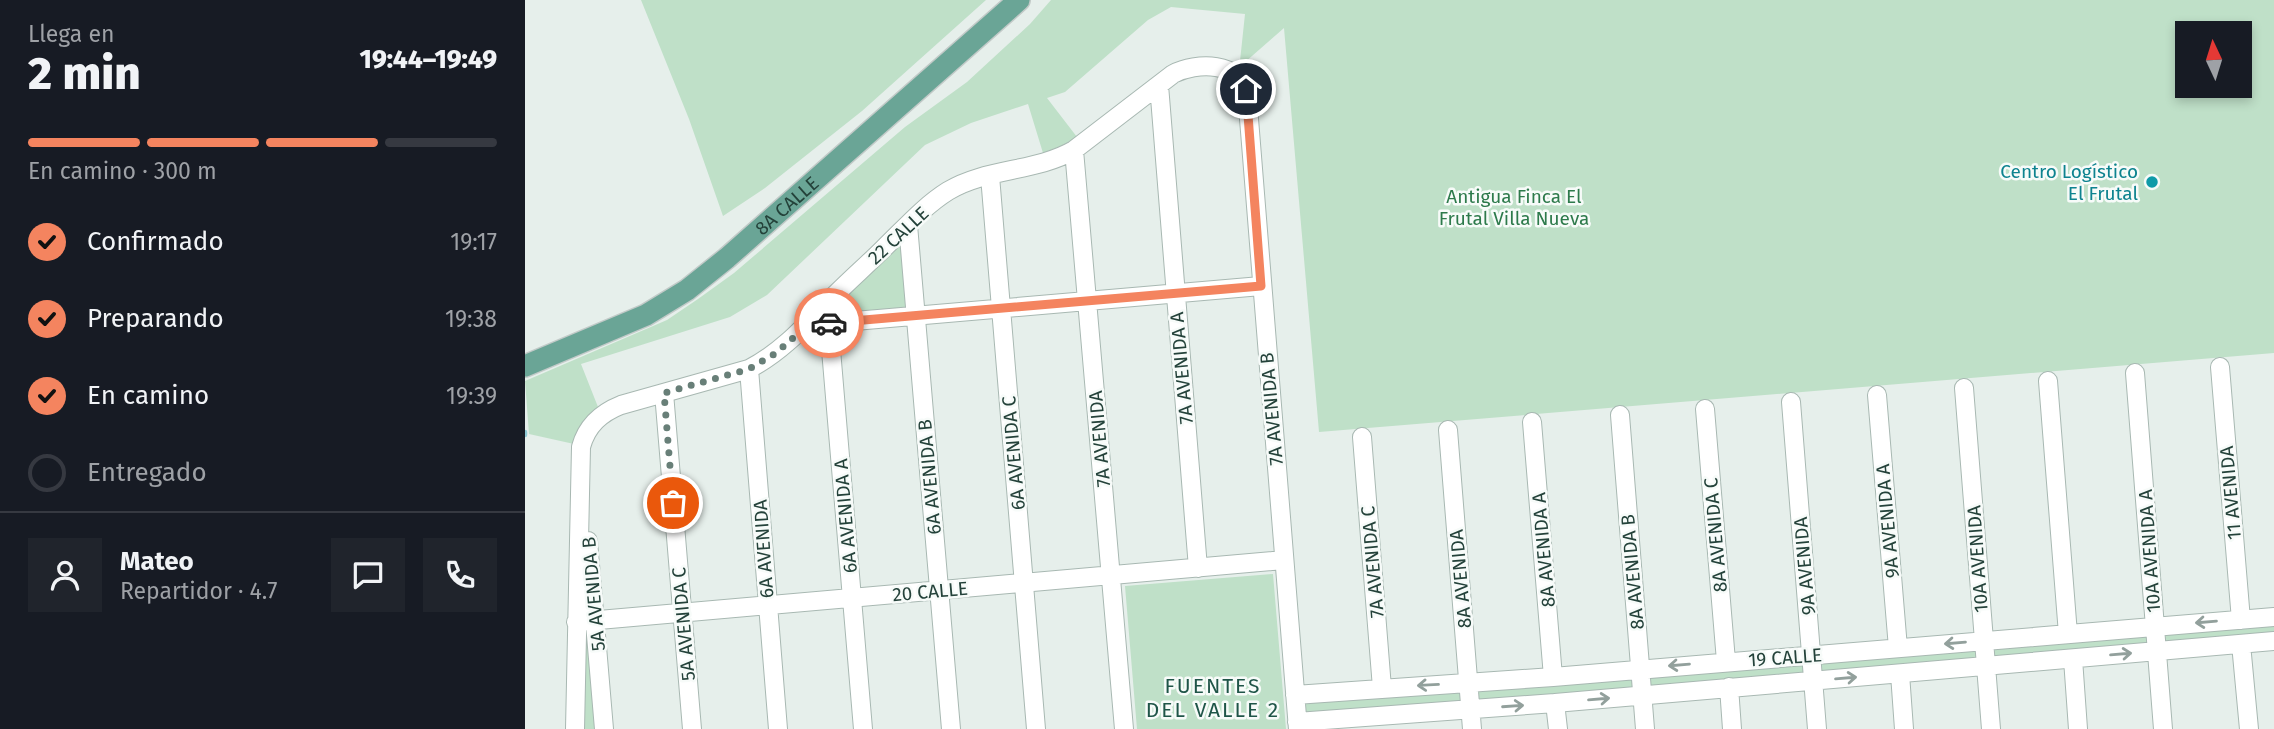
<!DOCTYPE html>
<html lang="es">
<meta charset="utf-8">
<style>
body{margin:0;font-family:"Fira Sans",sans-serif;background:#20242c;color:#f1f3f6;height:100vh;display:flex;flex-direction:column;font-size:26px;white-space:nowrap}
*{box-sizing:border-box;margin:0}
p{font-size:23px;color:#9ea1a6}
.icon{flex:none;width:38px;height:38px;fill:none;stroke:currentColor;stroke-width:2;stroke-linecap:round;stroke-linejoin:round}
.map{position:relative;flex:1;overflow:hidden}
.panel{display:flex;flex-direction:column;background:#171b24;width:525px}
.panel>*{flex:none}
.needle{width:46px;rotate:356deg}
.buttons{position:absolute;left:1650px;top:21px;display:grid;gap:14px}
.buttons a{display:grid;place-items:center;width:77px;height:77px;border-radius:0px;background:#171b24;box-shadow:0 4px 10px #0003;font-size:35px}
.pin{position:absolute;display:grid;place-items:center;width:60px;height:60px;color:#fff;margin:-30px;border:4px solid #fff;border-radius:50%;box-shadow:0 2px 7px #0007}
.courier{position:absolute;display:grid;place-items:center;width:70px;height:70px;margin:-35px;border:5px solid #f4845f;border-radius:50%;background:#fff;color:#222;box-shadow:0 2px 9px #0007}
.head em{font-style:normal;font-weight:800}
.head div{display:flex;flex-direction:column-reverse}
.head{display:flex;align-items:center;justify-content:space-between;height:119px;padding:0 28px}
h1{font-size:46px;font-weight:800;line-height:52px}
.bar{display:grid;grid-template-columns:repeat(4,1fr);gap:10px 7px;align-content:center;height:84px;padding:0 28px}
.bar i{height:9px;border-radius:5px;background:#363941}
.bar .current{background:#f4845f}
.bar p{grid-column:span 4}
.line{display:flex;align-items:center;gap:18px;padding:0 28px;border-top:2px solid #363941}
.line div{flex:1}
.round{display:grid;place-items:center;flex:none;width:74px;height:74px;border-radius:0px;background:#20242c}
ol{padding:0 28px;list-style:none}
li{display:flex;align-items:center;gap:21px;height:77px}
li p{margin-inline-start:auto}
li .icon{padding:7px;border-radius:50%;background:#f4845f;color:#111;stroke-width:4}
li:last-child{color:#9ea1a6}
li i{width:38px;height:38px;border:4px solid #363941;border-radius:50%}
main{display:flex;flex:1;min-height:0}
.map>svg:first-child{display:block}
.green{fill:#bfe0c8;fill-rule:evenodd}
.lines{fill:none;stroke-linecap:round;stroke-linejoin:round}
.stream{stroke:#8ec9d4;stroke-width:4.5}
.minor-casing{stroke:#a8b8b2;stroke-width:20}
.major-casing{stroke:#c2cac8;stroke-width:24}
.minor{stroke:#fff;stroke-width:18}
.major{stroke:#6aa596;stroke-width:21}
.oneway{stroke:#92a09c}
.done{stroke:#687f78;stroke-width:7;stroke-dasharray:0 12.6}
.route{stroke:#f4845f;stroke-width:9}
.culture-dot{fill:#0f9aa8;stroke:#f7fbf9;stroke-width:2.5}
.labels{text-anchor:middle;stroke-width:5;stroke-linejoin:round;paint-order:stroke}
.culture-label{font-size:19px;fill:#0d838f;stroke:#f7fbf9;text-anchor:end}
.park-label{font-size:19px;fill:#2d7a4b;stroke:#f7fbf9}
.street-label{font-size:19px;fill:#24423a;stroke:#f7fbf9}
.neighbourhood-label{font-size:21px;letter-spacing:2px;fill:#1f5548;stroke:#f7fbf9}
</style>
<main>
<section class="panel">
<div class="head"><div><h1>2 min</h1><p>Llega en</p></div><em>19:44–19:49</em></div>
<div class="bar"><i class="current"></i><i class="current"></i><i class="current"></i><i></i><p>En camino · 300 m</p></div>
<ol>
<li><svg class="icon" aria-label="check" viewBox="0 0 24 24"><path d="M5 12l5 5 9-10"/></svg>Confirmado<p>19:17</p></li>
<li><svg class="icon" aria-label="check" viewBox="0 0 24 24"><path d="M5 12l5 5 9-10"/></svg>Preparando<p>19:38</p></li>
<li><svg class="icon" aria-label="check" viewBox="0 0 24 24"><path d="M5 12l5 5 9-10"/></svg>En camino<p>19:39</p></li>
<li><i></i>Entregado</li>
</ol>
<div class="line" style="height:126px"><a class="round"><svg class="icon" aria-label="person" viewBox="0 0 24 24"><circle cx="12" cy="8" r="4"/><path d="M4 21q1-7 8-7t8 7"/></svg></a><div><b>Mateo</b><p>Repartidor · 4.7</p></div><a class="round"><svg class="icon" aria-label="chat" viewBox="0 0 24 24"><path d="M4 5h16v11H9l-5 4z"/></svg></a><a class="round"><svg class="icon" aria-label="phone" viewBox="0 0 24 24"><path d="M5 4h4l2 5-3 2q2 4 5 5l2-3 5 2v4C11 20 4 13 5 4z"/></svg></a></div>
</section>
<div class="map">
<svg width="1749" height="729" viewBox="0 0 1749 729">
<rect width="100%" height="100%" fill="#e6efeb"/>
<!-- green -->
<path class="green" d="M116,0H461L337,111L240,188L198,216L164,119Z
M526,0H1749V353L794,432L759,28L719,63L715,61L720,14L646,7L623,20L540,92L522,98L552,137L536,146L518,153L503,104L446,123L400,145L242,295L205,317L56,364L73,407L56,424L49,444L4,434L0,381L142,320L173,299L209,273L380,127L442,82L505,24ZM1662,33H1715V86H1662Z
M383,225L389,315L304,323L302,303Z
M748,574L761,729H612L600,586Z
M1749,617V641L772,722L770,695Z
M70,621L79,729H50L51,622Z"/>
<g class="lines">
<!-- stream -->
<path class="stream" d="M0,432V435"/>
<!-- minor casing -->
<g class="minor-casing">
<path id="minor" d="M634,85L673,568
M549,150L599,729
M465,176L511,729
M383,225L426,729
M303,314L338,729
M283,325L736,286
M1695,367L1716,620
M224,369L253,729
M1610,373L1638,729
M1523,381L1543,634
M1439,388L1466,729
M139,393L167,729
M1352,395L1373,648
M1266,402L1292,729
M1180,409L1201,661
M1095,415L1120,729
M1007,422L1028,677
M923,430L947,729
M837,437L857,688
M63,541L79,729
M51,622L759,560
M1716,644L1724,729
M1548,659L1553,729
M1375,674L1379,729
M1204,687L1207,729
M770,695L1028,677L1749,617
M1030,703L1033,729
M772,722L1030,703L1749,641
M50,729L56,447C62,425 76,413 96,405L224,369C255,353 277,329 301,304C320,284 340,267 359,248C379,229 399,206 423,191C461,168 511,172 549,150L648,74C671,62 716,61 722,94L773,729"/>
</g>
<!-- major casing -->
<g class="major-casing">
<g id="major">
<path id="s1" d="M0,366L121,315L162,290L202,258L494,0"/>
</g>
</g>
<!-- minor -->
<use href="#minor" class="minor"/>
<!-- major -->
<use href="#major" class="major"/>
</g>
<!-- one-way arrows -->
<defs><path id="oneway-shaft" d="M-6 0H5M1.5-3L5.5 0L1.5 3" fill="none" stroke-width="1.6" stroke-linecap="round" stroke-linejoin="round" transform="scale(1.75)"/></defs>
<g class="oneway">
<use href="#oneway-shaft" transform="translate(1681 622) rotate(175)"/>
<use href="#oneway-shaft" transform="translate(1430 643) rotate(175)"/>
<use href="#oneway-shaft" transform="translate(1596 654) rotate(-5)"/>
<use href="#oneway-shaft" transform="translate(1154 665) rotate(175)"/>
<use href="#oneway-shaft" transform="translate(1321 678) rotate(-5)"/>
<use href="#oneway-shaft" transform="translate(903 685) rotate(177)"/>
<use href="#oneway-shaft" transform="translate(1074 699) rotate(-5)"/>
<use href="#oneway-shaft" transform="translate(988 706) rotate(-4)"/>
</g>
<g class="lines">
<!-- done -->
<path class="done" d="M148,503L139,393L224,369L251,353L283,325L304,323"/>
<!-- route -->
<path class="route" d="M304,323L736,286L721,89"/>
</g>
<!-- markers -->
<circle class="culture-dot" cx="1627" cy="182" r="7"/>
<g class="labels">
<!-- culture labels -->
<g class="culture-label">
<text x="1613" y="178">Centro Logístico<tspan x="1613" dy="22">El Frutal</tspan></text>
</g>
<!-- park labels -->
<g class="park-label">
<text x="989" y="203">Antigua Finca El<tspan x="989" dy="22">Frutal Villa Nueva</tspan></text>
</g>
<!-- street labels -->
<g class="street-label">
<text dy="7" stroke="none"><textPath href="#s1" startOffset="310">8A CALLE</textPath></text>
<text transform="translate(373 235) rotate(-43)" y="7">22 CALLE</text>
<text transform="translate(656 368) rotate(-95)" y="7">7A AVENIDA A</text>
<text transform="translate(746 409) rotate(-95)" y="7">7A AVENIDA B</text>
<text transform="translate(574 439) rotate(-95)" y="7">7A AVENIDA</text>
<text transform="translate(488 453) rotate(-95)" y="7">6A AVENIDA C</text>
<text transform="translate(404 477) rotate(-95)" y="7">6A AVENIDA B</text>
<text transform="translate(1705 493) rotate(-95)" y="7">11 AVENIDA</text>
<text transform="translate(320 516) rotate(-95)" y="7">6A AVENIDA A</text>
<text transform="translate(1362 521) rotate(-95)" y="7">9A AVENIDA A</text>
<text transform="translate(1190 535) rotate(-95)" y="7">8A AVENIDA C</text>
<text transform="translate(238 549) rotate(-94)" y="7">6A AVENIDA</text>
<text transform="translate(1018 550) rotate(-95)" y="7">8A AVENIDA A</text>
<text transform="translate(1624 551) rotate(-94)" y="7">10A AVENIDA A</text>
<text transform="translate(1452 559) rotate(-94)" y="7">10A AVENIDA</text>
<text transform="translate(847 562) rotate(-95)" y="7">7A AVENIDA C</text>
<text transform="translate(1279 566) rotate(-95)" y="7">9A AVENIDA</text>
<text transform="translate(1107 572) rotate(-95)" y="7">8A AVENIDA B</text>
<text transform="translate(935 579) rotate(-95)" y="7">8A AVENIDA</text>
<text transform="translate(405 591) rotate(-5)" y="7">20 CALLE</text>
<text transform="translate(68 594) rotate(-95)" y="7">5A AVENIDA B</text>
<text transform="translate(158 624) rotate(-95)" y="7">5A AVENIDA C</text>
<text transform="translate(1260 657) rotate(-4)" y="7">19 CALLE</text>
</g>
<!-- neighbourhood labels -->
<g class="neighbourhood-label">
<text x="688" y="693">FUENTES<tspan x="688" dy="24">DEL VALLE 2</tspan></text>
</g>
</g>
</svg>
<div class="buttons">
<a><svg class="needle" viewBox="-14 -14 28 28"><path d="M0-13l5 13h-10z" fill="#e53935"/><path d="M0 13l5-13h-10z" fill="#9ea1a6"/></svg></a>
</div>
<div class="pin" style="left:148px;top:503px;background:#ea580c"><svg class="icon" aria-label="bag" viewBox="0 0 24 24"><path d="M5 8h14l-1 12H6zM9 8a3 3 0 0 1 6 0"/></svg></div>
<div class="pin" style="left:721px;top:89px;background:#1f2937"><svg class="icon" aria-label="home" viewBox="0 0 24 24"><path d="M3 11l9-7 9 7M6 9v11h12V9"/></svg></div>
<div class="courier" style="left:304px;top:323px"><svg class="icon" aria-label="car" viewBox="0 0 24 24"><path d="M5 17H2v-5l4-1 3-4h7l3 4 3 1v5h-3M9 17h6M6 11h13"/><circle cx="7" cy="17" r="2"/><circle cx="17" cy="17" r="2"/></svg></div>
</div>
</main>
